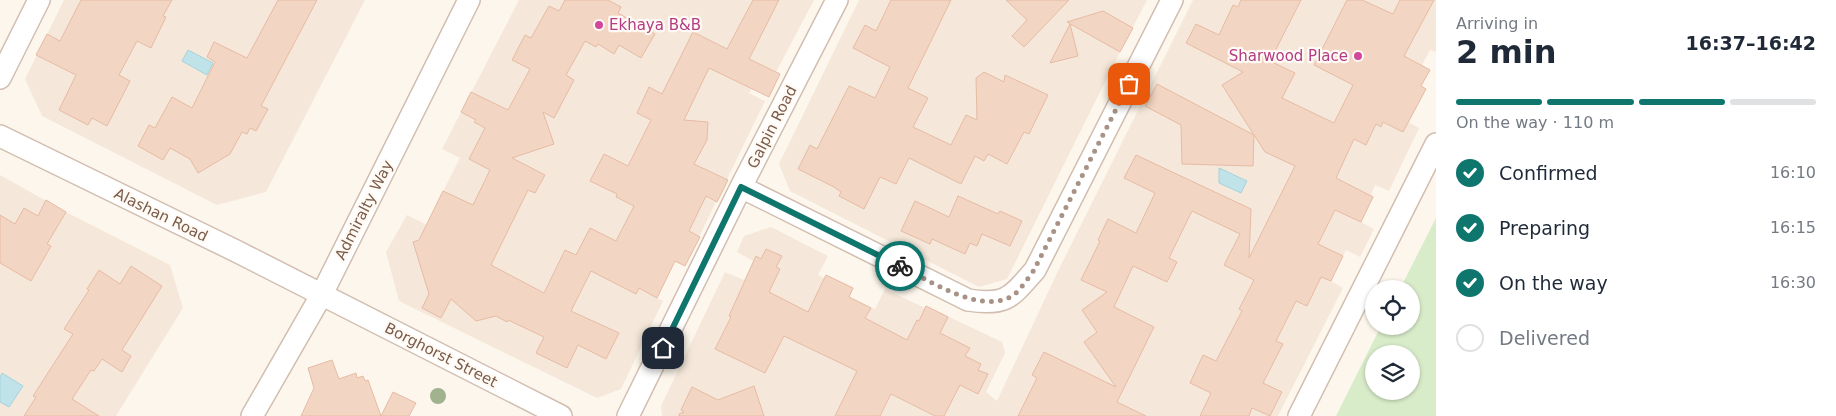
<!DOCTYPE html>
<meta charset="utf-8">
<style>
body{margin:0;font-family:"DejaVu Sans",sans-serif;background:#f6f6f7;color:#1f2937;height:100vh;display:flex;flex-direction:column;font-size:19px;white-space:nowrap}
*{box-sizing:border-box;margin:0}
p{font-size:16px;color:#747a83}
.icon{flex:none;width:28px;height:28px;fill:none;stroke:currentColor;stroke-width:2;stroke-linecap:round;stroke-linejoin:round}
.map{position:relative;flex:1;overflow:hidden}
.sheet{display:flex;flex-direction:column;background:#fff;width:400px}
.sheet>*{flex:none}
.tools{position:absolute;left:1365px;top:280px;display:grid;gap:10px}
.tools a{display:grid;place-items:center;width:55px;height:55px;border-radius:50%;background:#fff;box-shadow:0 1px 4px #0004;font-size:25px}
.pin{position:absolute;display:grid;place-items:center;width:42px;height:42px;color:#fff;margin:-21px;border-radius:10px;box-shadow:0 2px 8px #0006}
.courier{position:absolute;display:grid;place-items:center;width:50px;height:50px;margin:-25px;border:4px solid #0f766e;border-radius:50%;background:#fff;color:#222;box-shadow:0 1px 6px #0007}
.headline em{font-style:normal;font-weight:700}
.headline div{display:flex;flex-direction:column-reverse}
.headline{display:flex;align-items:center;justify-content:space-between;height:85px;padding:0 20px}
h1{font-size:32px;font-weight:700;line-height:38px}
.bar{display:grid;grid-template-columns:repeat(4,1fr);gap:8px 5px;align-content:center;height:60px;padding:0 20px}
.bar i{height:6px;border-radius:4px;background:#e0e1e3}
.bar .active{background:#0f766e}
.bar p{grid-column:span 4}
ol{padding:0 20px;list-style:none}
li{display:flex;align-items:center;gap:15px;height:55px}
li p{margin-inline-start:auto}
li .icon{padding:5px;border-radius:50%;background:#0f766e;color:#fff;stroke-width:4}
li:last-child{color:#747a83}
li i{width:28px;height:28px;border:2px solid #e0e1e3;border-radius:50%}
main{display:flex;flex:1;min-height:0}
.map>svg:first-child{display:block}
.residential{fill:#f5e8da}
.green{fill:#d8ecc9;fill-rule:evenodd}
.water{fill:#bfe3e8;stroke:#a5d3da}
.building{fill:#f3d5c3;stroke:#e6bba3}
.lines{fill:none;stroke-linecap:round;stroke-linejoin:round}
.minor-casing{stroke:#d1beb0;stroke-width:24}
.minor{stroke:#fff;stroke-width:21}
.tree{fill:#a0b28e}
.done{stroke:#a89285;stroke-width:5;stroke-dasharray:0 9}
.route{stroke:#0f766e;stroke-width:6}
.hotel-dot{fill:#d1479c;stroke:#fffaf3;stroke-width:2}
.labels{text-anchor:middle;stroke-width:4.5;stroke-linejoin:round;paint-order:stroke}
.hotel-label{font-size:15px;fill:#b23c85;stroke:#fffaf3;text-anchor:start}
.street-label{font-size:15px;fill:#7a5c4d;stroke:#fffaf3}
</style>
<main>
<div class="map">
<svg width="1436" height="416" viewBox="0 0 1436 416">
<rect width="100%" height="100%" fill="#fdf6ec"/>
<!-- residential -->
<path class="residential" d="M64,0H365L266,192L217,205L42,116L25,79Z
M519,0H814L776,72L780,74L769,97L752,88L749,93L765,101L685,266L670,258L657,298L663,301L621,389L597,398L399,301L386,252L407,215L429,226L432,220L429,219L460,158L442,149Z
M859,0H1147L1120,52L1007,279L979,287L790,191L779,164Z
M1193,0H1436V52L1430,50L1422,65L1430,70L1421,86L1426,89L1413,113L1406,121L1419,128L1389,191L1375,185L1371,195L1374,196L1361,222L1374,229L1360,257L1346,250L1331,281L1343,288L1278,416H662L661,406L725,272L744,280L753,261L737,252L744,236L771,227L828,256L818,275L824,278L826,275L853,288L849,297L875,309L885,289L925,308L926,306L1002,342L1005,353L986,392L997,401L1058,271Z
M0,175L66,212L170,265L183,308L116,416H0Z"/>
<!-- green -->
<path class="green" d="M1436,218V416H1336L1381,326H1411V289H1400ZM1374,354H1411V391H1374Z"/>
<!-- water -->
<path class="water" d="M188,50L213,63L207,75L182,61Z
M1219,168L1247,181L1241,193L1219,183Z
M2,373L23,386L9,407L0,402V377Z"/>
<!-- building -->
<path class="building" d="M81,0H172L163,16L166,17L151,48L137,41L119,75L130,81L107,126L92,118L88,125L59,110L76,75L36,55L47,34L60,41Z
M278,0H317L261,106L268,109L256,131L250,128L247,134L242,132L230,154L198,173L190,159L170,148L163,160L138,146L149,125L155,128L172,97L192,108L215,62L207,57L214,42L247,58Z
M565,0H608L621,7L618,13L655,34L641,58L619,45L614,54L598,44L596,47L585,41L566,75L574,80L554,118L543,112L554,144L512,158L545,175L535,193L528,190L491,265L544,293L565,250L576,255L590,228L616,241L634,206L616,197L617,194L590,181L604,154L628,166L651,120L637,113L649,87L662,94L693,32L727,49L753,0H779L749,59L780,74L769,97L709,68L684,120L708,122L707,140L694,164L728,180L717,202L706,196L689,231L700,237L685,266L675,261L657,298L639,288L636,294L591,271L571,311L619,333L606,359L578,345L567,368L536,353L544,337L508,320L507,322L496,316L476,321L451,299L441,318L422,308L429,294L413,242L419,240L443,191L473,205L490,170L469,159L485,128L474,122L476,120L461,112L471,92L508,110L530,69L512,60L525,35L531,38L549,6L559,11Z
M891,0H951L908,88L928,98L913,127L951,145L966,115L977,120L976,78L984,72L1004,82L1005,75L1048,95L1029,134L1024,132L1007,164L988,154L984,161L975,156L961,184L909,158L896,184L880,177L864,209L839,196L841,192L834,187L798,169L810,145L817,149L849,86L875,98L890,67L853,48L865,25L876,31Z
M1006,0H1069L1024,47L1012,36L1027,20Z
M1241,0H1301L1270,61L1295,73L1282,98L1334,123L1353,85L1314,65L1347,0H1362L1393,14L1400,0H1434L1404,56L1430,70L1421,86L1426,89L1403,132L1383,122L1381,127L1376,124L1366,145L1354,139L1336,178L1373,197L1361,222L1335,210L1318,244L1343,256L1331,281L1321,277L1307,306L1296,301L1276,341L1283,344L1263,383L1282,392L1270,416L1252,408L1249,416H1200L1211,393L1190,383L1203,355L1216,361L1242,311L1239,309L1254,280L1224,265L1240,234L1192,211L1169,258L1177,262L1167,282L1133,266L1114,307L1154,327L1117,402L1146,416H1018L1037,378L1032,375L1044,352L1116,387L1084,342L1097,332L1082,310L1107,292L1081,280L1100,241L1098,240L1108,219L1136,233L1155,193L1124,178L1136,155L1251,209L1249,258L1295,166L1265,152L1222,85L1243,72L1186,43L1196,24L1219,35L1233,5L1238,7Z
M1103,11L1133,28L1120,52L1067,22Z
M1070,24L1078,56L1050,63Z
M1157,84L1254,135L1253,166L1182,164L1181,125L1145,106Z
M958,196L998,214L1000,211L1022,221L1010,246L982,234L977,246L970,243L965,254L932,239L930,244L901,231L915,201L949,217Z
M46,200L66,212L47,244L51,246L31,281L0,263V215L15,224L24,208L38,216Z
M766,249L782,256L776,267L780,269L769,292L808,312L826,275L853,288L849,297L871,308L865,318L907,340L917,320L919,321L926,306L948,317L940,333L970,348L965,356L981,364L978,370L988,374L978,394L960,385L944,416H935L891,394L880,416H835L857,371L784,336L765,373L715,349L731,317L729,316L756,256L761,259Z
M131,266L162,286L122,350L131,356L122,372L102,359L94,371L91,370L72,399L99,416H24L36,397L33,396L73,334L64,329L89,290L87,289L99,270L120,284Z
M332,360L339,379L356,373L357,378L363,376L365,381L368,380L381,416L393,392L416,403L409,416H301L314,388L308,368Z
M754,386L764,416H679V414L684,412L681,410L692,387L718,400Z"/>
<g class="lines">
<!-- minor casing -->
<g class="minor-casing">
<path id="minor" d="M0,78L39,0
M0,136L236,251L561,416
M741,187L968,300C1007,306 1011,297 1035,270L1172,0
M252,416L322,294L469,0
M628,416L741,187L837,0
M1299,416L1436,144"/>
</g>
<!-- minor -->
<use href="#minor" class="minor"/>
</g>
<!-- trees -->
<circle class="tree" cx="438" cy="396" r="8"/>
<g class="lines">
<!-- done -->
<path class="done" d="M900,266C929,280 980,315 1012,296C1019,292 1029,277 1034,270L1129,84"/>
<!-- route -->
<path class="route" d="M663,348L741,187L900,266"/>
</g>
<!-- markers -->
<g class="hotel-dot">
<circle cx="599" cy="25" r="5"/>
<circle cx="1358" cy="56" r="5"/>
</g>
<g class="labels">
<!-- hotel labels -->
<g class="hotel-label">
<text x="609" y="30">Ekhaya B&amp;B</text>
<text x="1348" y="61" text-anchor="end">Sharwood Place</text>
</g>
<!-- street labels -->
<g class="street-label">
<text transform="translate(772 127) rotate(-63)" y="5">Galpin Road</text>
<text transform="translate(364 210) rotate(-63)" y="5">Admiralty Way</text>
<text transform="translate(161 215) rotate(26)" y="5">Alashan Road</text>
<text transform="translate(441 355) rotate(27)" y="5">Borghorst Street</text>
</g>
</g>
</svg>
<div class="tools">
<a><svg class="icon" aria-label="locate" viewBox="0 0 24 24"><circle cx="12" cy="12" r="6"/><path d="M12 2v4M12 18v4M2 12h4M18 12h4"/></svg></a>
<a><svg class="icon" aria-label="layers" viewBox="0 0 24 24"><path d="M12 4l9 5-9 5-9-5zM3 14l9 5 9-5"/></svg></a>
</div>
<div class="pin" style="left:1129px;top:84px;background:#ea580c"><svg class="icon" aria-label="bag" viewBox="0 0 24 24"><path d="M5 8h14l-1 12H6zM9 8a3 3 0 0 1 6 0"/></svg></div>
<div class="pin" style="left:663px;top:348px;background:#1f2937"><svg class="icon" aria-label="home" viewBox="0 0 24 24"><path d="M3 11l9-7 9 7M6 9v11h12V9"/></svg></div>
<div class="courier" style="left:900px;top:266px"><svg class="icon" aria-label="bike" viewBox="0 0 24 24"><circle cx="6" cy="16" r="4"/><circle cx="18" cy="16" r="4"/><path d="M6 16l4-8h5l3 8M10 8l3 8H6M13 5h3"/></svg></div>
</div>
<section class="sheet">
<div class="headline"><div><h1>2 min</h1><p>Arriving in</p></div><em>16:37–16:42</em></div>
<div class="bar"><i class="active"></i><i class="active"></i><i class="active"></i><i></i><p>On the way · 110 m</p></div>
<ol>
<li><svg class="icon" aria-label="check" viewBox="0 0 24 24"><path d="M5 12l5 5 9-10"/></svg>Confirmed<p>16:10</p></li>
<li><svg class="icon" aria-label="check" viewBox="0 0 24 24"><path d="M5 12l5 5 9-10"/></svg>Preparing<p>16:15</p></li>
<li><svg class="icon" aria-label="check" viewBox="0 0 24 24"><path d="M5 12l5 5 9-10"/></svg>On the way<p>16:30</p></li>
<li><i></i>Delivered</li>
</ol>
</section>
</main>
